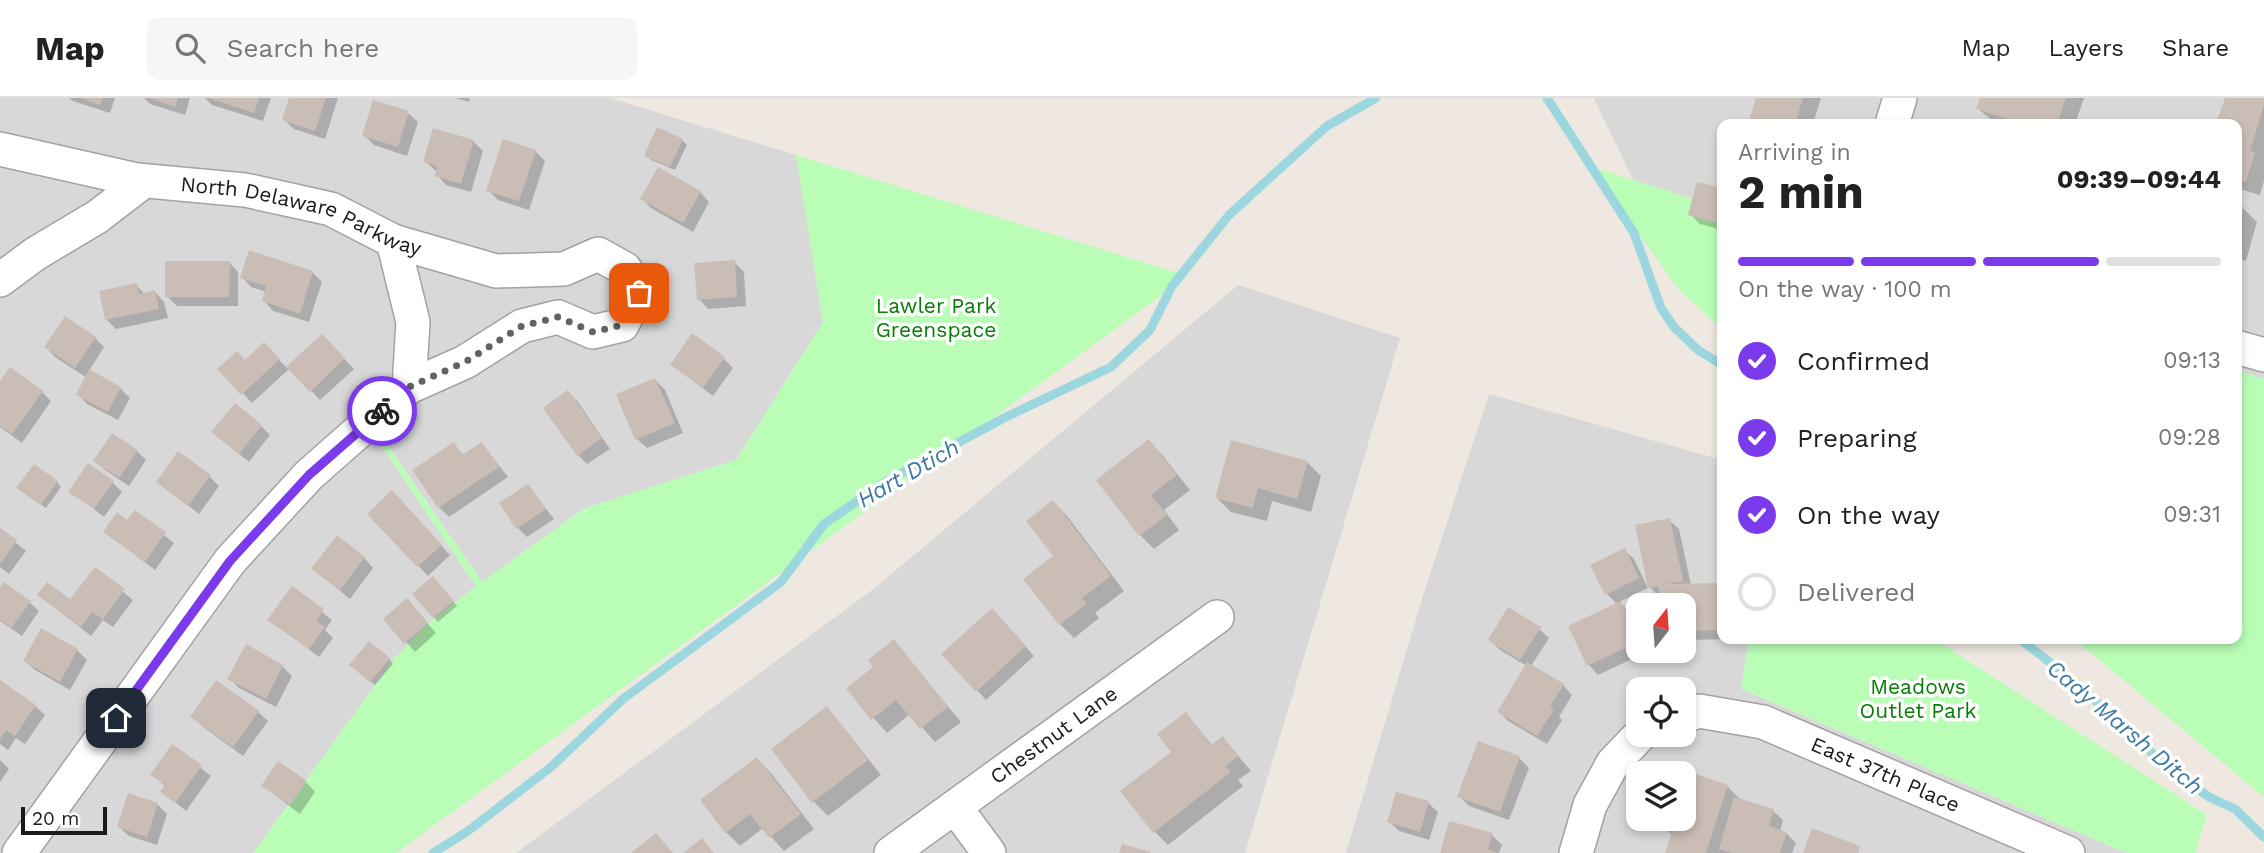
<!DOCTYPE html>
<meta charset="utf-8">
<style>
body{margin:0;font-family:"Work Sans",sans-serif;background:#f6f6f6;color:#222;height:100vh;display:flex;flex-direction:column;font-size:26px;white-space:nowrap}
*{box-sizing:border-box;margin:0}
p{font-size:23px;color:#767676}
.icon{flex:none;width:38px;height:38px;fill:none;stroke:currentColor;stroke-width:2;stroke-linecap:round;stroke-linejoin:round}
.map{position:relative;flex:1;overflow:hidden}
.side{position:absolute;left:1717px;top:21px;width:525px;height:525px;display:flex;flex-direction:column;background:#fff;border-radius:14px;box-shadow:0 4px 10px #0003}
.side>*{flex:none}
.needle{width:46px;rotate:17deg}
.controls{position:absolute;left:1626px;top:495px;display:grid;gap:14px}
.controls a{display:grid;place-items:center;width:70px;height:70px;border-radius:14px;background:#fff;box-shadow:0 4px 10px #0003;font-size:35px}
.scale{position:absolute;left:21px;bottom:18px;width:86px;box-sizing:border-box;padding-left:7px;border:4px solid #1b1b1b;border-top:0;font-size:19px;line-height:24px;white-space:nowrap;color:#1b1b1b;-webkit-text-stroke:5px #fff;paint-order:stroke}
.pin{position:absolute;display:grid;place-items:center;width:60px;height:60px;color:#fff;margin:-30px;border-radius:14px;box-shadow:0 4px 10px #0006}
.courier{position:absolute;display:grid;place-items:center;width:70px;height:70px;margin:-35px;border:5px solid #7c3aed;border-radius:50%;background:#fff;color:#222;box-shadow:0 2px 9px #0007}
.head em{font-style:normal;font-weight:700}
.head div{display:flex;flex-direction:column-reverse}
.head{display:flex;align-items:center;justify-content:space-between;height:119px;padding:0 21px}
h1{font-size:46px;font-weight:700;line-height:52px}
.bar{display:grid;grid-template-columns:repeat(4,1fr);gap:10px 7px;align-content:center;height:84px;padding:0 21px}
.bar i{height:9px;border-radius:5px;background:#e0e0e0}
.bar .active{background:#7c3aed}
.bar p{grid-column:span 4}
ol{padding:0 21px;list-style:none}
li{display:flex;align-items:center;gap:21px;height:77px}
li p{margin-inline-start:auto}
li .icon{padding:7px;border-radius:50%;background:#7c3aed;color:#fff;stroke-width:4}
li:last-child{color:#767676}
li i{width:38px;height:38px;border:4px solid #e0e0e0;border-radius:50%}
header{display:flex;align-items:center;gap:42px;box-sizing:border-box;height:98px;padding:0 35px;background:#fff;border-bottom:2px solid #e0e0e0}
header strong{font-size:33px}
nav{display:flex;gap:38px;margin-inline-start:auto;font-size:24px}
.search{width:490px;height:63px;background:#f6f6f6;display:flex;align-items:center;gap:18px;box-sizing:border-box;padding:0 24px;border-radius:14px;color:#767676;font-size:26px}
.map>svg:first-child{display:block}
.residential{fill:#d9d8d8;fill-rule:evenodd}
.park{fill:#b9fdb7}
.shadow{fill:#0003}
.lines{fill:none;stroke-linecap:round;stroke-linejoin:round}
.stream{stroke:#9cd7df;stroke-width:9}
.building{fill:#cabdb6}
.street-casing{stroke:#a2a2a2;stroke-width:36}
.street{stroke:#fff;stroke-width:33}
.done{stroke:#656360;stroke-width:7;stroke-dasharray:0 12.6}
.route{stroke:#7c3aed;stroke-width:9}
.labels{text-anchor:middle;stroke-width:7;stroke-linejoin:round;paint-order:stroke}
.street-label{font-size:21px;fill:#1b1b1b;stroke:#fff}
.park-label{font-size:21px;fill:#067e04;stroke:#fff}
.water-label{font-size:23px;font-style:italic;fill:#3d78a0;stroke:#fff}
</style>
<header>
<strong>Map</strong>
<div class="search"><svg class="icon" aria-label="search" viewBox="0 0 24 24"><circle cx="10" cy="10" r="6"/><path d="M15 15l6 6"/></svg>Search here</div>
<nav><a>Map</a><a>Layers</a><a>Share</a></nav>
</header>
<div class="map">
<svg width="2264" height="755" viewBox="0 0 2264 755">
<rect width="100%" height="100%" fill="#eee8e0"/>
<!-- residential -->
<path class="residential" d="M0,0H610L796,57L823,224L736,362L583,411L482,484L386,344L381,348L476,488L429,525L395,560L253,755H0Z
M1594,0H2264V281L2237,272L2236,26H1722V110L1633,82Z
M1238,187L1400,240L1245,755H516L872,492Z
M1489,296L1722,362V541H1749L1741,591L2127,755H1346L1422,501ZM1638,508H1684V553H1638ZM1638,592H1684V637H1638ZM1638,676H1684V721H1638Z"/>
<!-- park -->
<path class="park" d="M796,57L1188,178L396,755H253L395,560L429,525L476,488L381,347L385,344L482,484L583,411L736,362L823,224Z
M1592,69L1722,110V231L1678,191Z
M2237,272L2264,281V699L2074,541H2236Z
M1749,541H1934L2207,717L2195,755H2127L1741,591Z"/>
<!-- shadow -->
<path class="shadow" d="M69,0H115L110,15L73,3Z
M144,0H190L185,17L150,6Z
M205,0H271L263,23L212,7Z
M291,0H338L325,41L294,31L284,22Z
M455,0H470L469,4Z
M1758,0H1821L1813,26H1750Z
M1982,0H2084L2075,26H1997L1978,11Z
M2226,0H2264V83L2260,97L2236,90V26H2218Z
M408,15L418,24L407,58L374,47L364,37Z
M682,42L687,47L675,72L651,62L647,57Z
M473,43L483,53L471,94L446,87L437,77V74L425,63Z
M535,53L545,63L529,112L498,102L488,92Z
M1699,86L1722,92V132L1700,126L1690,116Z
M700,94L709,104L693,134L651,110L642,101Z
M2236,108L2243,110L2257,124L2246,163L2236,160Z
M229,164L238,174V208H177L167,198Z
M734,164L744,174L746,208L708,211L699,201Z
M312,174L322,184L309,224L273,213L264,203L267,194L251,189L242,179Z
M136,187L145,196L155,194L164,204L168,220L116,231L106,221Z
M322,238L354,271L320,302L290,270L252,305L220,271L246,264L264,247L287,270Z
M95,240L104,249L89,273L120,290L130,300L118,322L87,306L78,296L87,280L55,259L46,249Z
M723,260L733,270L713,298L672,267Z
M655,282L665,292L683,335L647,350L637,341Z
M0,287L42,294L51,303L22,345L0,329Z
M568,294L578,304L610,351L587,366L578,357Z
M261,328L270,337L249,364L223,343Z
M1149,344L1163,358L1190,392L1164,412L1179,432L1154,451L1140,437L1098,383Z
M453,346L464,358L482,346L508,379L449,419L439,409Z
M137,353L146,362L129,388L105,372L95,363Z
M1307,364L1321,378L1311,414L1272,403L1267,423L1231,414L1217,400Z
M210,379L219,388L199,416L158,384Z
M57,384L61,389L46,410L23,394Z
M112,384L122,394L104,419L71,393Z
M528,388L554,421L527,439L518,430Z
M401,404L450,457L428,478L369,416Z
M1053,404L1067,418L1124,493L1095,515L1099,520L1074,540L1060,526L1025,481L1055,459Z
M135,414L174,445L155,472L105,434L128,425Z
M1669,422L1679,431L1691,487H1722V541H1738L1684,542V508L1659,499L1650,489Z
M0,432L26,453L9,476L0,469Z
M1624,452L1634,461L1648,490L1619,504L1630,515L1638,531V553H1649L1598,577L1589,567L1571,529L1618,507L1607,496Z
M364,460L373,470L350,501L313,471Z
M95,471L133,502L113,529L103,522L91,538L39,497L71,503Z
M437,484L457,508L438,524L414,496Z
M292,490L332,522L325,532L333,540L319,559L270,522Z
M0,494L29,504L39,513L22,538L0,523Z
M416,512L436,535L415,554L386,521Z
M1001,522L1034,558L986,602L977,592Z
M1539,531L1549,540L1531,568L1563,587L1572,597L1559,619L1562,622L1547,646L1508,623L1499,614L1527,568L1500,552L1490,542Z
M894,544L961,624L935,644L910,616L887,635L848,591L876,569Z
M246,549L282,568L292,578L276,609L239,590L229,580Z
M77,552L87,562L70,592L35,572L25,563Z
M389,561L393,566L375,587L356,571Z
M0,584L35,608L45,617L25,646L16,640L8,652L0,646Z
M826,611L840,625L881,677L828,718L814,704L773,652Z
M258,614L268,623L243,658L202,628L192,618Z
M1186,616L1213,648L1223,640L1251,673L1238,682L1243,688L1168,747L1154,733Z
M173,648L211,678L186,713L163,694L166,689L153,677Z
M1519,660L1529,670L1509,722L1469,708L1459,698Z
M757,661L771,675L814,731L784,753L763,730L740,748L726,734Z
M0,662L9,671L0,684Z
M1688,675L1727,688L1742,703L1773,713L1783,722L1780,733L1786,735L1796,745L1792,755H1667L1673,738L1658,723L1659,721H1684V688Z
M306,684L315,694L300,716L263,688Z
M1428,705L1438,714L1429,742L1399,733L1389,723Z
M157,706L167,716L157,747L129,738L119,729Z
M1492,737L1502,747L1499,755H1442Z"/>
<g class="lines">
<!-- stream -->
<path class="stream" d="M1547,0L1634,135L1661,210L1674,229L1698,252L1722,267
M2020,541L2075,584L2165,667L2209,699L2235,711L2264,739
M433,755L468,733L551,669L623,601L781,484L824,426L885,384L1004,320L1111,269L1150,232L1172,188L1229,117L1327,28L1376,0"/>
</g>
<!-- building -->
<path class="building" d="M81,0H103L100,7Z
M150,0H178L175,9Z
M209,0H259L254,15Z
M289,0H326L315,33L282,22Z
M1756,0H1803L1795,26H1748Z
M1980,0H2066L2057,26H2023L1976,11Z
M2225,0H2264V7L2250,53L2255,54L2246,84L2236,81V26H2216Z
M373,2L409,13L398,49L362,38Z
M657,29L683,41L670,69L644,58Z
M433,30L474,42L461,86L435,78L437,68L423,64Z
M503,41L536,52L519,103L486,93Z
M658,69L701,93L683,125L640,101Z
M1697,84L1722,90L1721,126L1688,117Z
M2236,106L2244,109L2237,131H2236Z
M249,152L313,173L300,216L262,203L266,188L240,180Z
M735,162L737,199L697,202L694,165Z
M165,163H230L229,199H165Z
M137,185L139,196L155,192L159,211L105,222L99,193Z
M65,218L96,239L75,270L44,249Z
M692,235L725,259L703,290L670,267Z
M322,236L345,260L310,294L286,269Z
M264,244L280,261L241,297L217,271L237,253L245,262Z
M10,269L43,293L12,336L0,328V283Z
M89,271L121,289L108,314L76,297Z
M655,280L675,325L635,342L616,296Z
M568,292L602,340L577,358L543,310Z
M235,305L262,327L239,356L211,334Z
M112,335L138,352L119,380L93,363Z
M1149,341L1177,377L1151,397L1167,417L1139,438L1096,382Z
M1231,342L1308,363L1297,401L1258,390L1253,410L1215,400Z
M454,344L462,357L482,344L499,369L438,410L412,372Z
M178,353L211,377L188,408L156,384Z
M88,365L114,383L94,411L68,394Z
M34,366L58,383L41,407L16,390Z
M528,386L546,411L516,431L499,405Z
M392,392L442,447L417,469L367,416Z
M1053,402L1111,478L1082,500L1087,506L1059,527L1023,481L1053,458L1026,423Z
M135,412L166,434L145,464L103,434L117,414L127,422Z
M1670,420L1683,483L1666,486L1722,485V532L1684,533V508H1659V488L1648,490L1635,427Z
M0,430L17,442L0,466Z
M337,437L365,459L340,492L311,471Z
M1625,450L1639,480L1605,497L1590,467Z
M95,469L125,491L103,521L92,514L81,529L37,497L47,484L70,501Z
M433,478L454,503L433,520L412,496Z
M4,484L31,503L11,530L0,522V490Z
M292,488L324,511L316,523L325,529L309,551L267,522Z
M407,500L428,525L404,546L383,521Z
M1621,503L1638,538V544L1587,568L1568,528Z
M1508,509L1541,529L1520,562L1488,542Z
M992,510L1026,548L976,594L941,556Z
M41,530L78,551L60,584L23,563Z
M894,541L948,609L920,631L896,602L871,622L846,590L873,569L868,562Z
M369,543L390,560L370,584L349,567Z
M246,546L283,567L266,601L227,581Z
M1527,564L1564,586L1550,609L1554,611L1537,638L1497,614Z
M0,582L36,607L15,638L6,632L0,641Z
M216,582L259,613L233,649L190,619Z
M827,608L868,662L812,705L771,651Z
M1186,614L1211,647L1223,638L1238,658L1226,668L1231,674L1153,735L1120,693L1171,654L1157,636Z
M1478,643L1520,658L1500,714L1457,699Z
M172,646L202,667L175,705L160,694L165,687L150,677Z
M757,659L801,716L769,740L750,716L725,735L700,702Z
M278,663L307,683L290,707L261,688Z
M1687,673L1728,687L1706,755H1665L1674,729L1656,724L1657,721H1684V683Z
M1396,694L1429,703L1420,734L1387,724Z
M128,695L158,705L147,739L117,729Z
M1734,699L1774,711L1769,728L1787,734L1780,755H1733L1719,751Z
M1449,723L1493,735L1488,751L1499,755H1440Z
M1812,730L1860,748L1858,755H1803Z
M656,735L673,755H631Z
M702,740L714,755H683Z
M1122,746L1151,754L1150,755H1119Z"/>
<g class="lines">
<!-- street casing -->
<g class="street-casing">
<g id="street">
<path d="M1892,26L1900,0"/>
<path id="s1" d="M0,51L137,82L245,92L331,111L393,143L496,173L564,171L598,156L625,171L639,195L622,227L593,234L558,219L522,228L465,264L409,289L309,377L230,463L19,755"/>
<path d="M393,143L413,224L409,289"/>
<path d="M0,182L35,156L97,119L144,83"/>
<path d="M2236,249L2264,257"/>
<path id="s2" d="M1684,618L1699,613L1763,624L2068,755"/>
<path d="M955,709L989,755"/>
<path id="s3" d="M891,755L1217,519"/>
<path d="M1576,755L1590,707L1613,665L1640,637"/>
</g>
</g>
<!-- street -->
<use href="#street" class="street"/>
</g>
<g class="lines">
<!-- done -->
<path class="done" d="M382,313L409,289L465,264L522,228L558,219L593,234L622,227L639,195"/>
<!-- route -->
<path class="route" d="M116,620L230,463L309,377L382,313"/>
</g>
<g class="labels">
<!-- street labels -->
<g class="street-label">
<text dy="7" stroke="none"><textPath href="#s1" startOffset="310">North Delaware Parkway</textPath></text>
<text dy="7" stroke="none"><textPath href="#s3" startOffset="201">Chestnut Lane</textPath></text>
<text dy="7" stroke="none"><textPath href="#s2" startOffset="214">East 37th Place</textPath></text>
</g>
<!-- park labels -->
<g class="park-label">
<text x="936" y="215">Lawler Park<tspan x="936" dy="24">Greenspace</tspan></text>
<text x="1918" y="596">Meadows<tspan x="1918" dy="24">Outlet Park</tspan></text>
</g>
<!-- water labels -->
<g class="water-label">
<text transform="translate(908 375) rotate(-30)" y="8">Hart Dtich</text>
<text transform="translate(2125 629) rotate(40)" y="8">Cady Marsh Ditch</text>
</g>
</g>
</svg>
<div class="controls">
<a><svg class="needle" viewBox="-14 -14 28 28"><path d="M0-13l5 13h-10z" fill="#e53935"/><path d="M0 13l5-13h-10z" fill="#767676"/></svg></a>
<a><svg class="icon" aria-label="locate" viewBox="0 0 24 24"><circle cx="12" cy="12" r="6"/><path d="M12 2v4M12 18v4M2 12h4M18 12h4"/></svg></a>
<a><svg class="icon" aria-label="layers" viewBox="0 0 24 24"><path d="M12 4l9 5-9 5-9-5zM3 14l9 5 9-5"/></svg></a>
</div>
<div class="scale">20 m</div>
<div class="pin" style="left:639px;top:195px;background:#ea580c"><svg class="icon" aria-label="bag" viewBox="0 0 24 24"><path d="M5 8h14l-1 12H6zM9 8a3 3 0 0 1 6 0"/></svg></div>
<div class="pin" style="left:116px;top:620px;background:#1f2937"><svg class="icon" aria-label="home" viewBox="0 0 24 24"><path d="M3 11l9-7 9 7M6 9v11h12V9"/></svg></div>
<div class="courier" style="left:382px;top:313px"><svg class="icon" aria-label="bike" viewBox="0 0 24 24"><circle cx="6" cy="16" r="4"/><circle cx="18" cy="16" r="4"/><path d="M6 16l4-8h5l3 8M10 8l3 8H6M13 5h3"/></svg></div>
<section class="side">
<div class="head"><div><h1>2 min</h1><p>Arriving in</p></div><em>09:39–09:44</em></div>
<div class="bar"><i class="active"></i><i class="active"></i><i class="active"></i><i></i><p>On the way · 100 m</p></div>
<ol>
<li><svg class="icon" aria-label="check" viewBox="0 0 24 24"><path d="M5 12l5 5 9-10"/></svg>Confirmed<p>09:13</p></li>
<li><svg class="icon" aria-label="check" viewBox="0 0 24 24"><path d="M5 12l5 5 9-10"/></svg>Preparing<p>09:28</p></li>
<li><svg class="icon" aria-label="check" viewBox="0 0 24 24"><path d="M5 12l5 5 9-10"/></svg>On the way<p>09:31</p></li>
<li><i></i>Delivered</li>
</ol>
</section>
</div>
